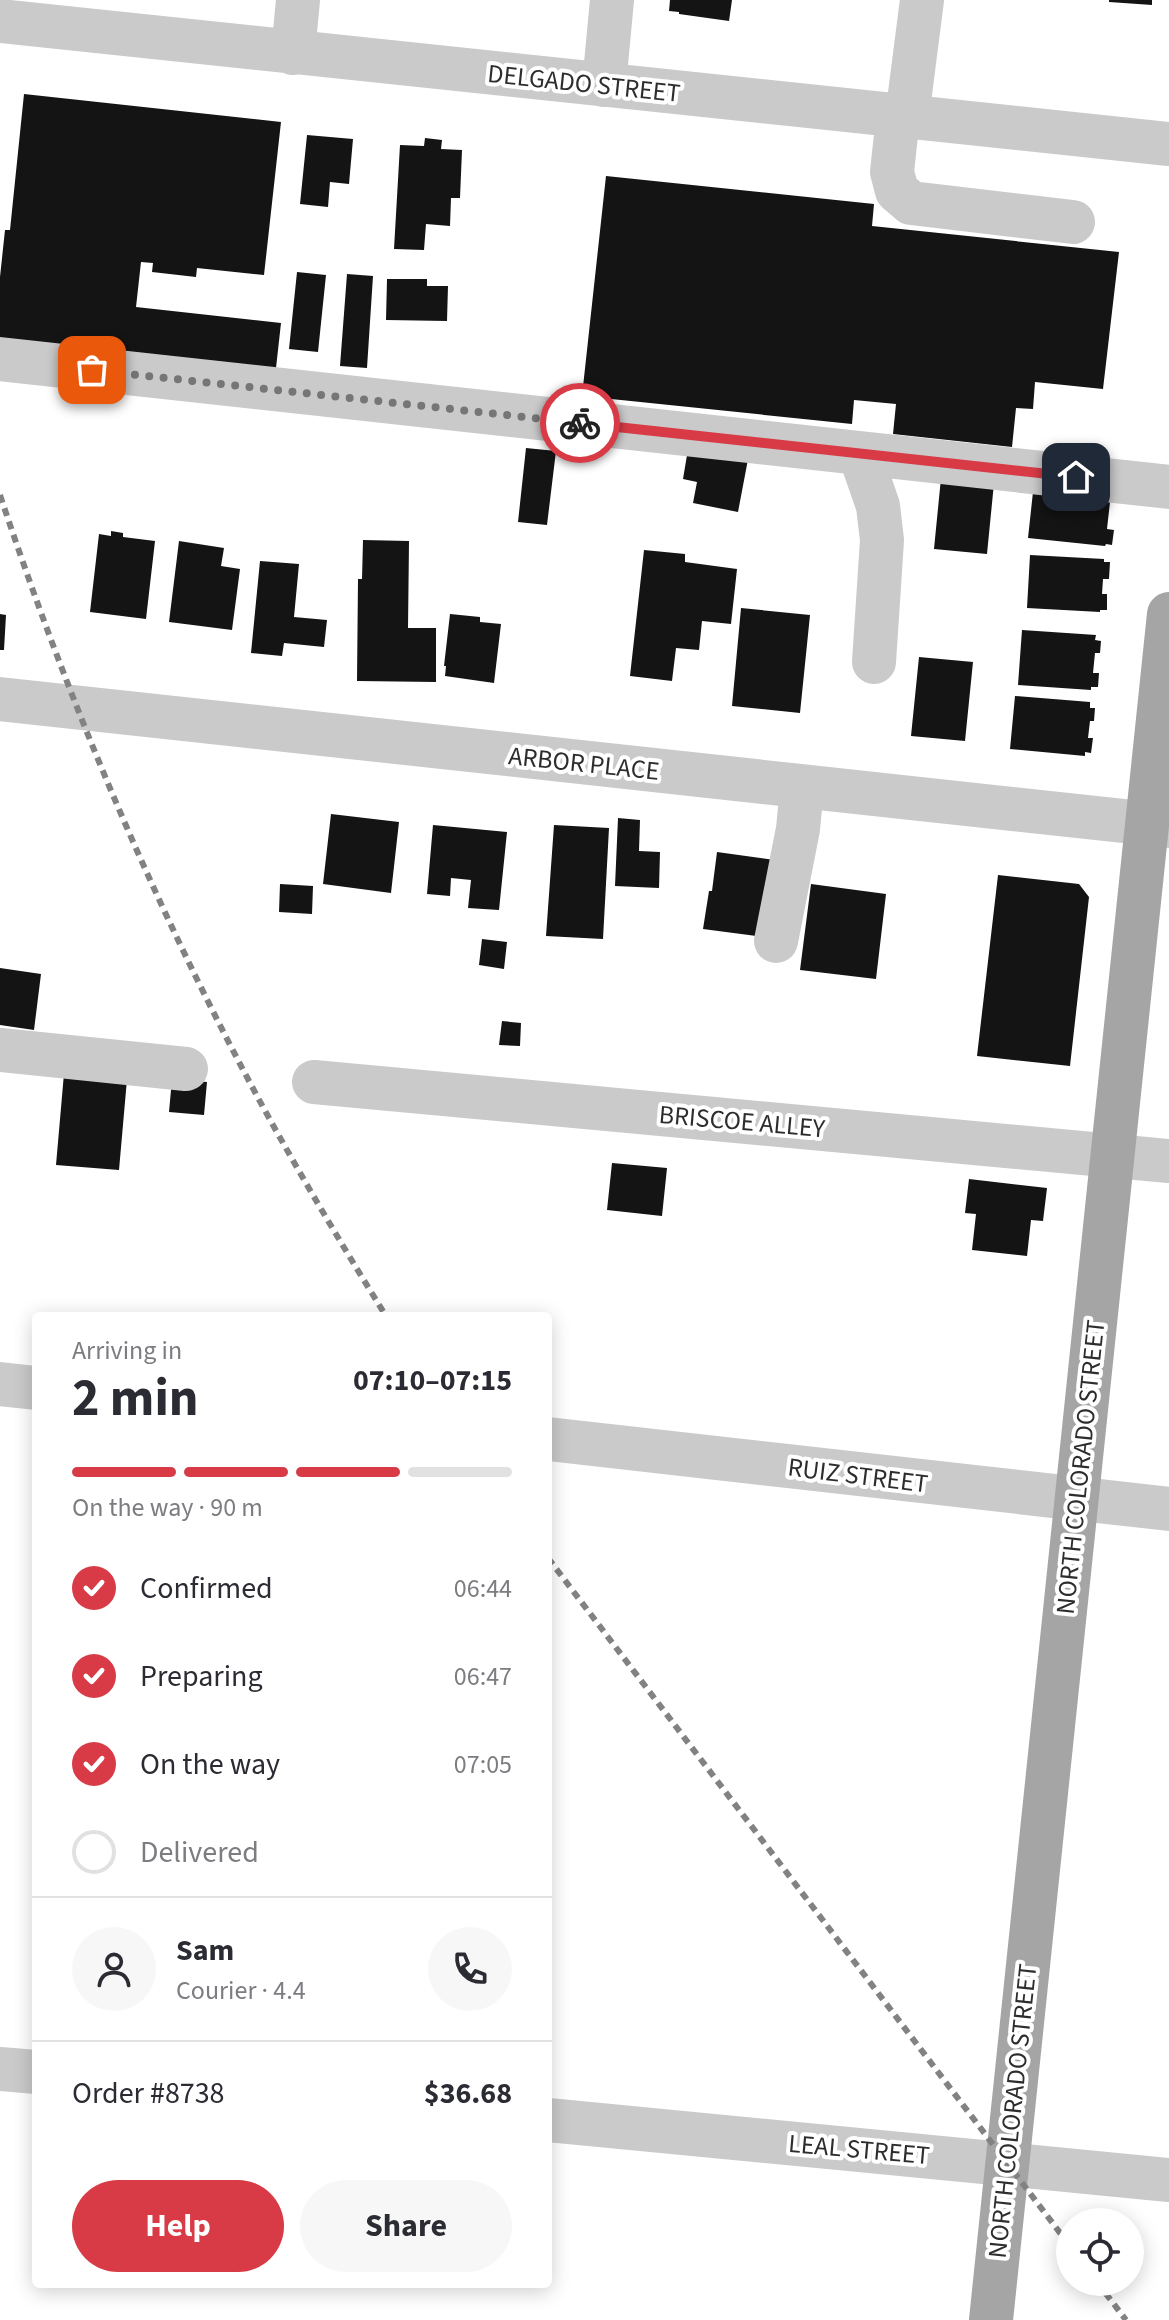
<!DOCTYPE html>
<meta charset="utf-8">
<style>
body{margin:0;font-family:"Source Sans 3",sans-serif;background:#f7f7f7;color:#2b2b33;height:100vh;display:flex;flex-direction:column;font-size:30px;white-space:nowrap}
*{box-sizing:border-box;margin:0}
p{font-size:26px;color:#7c7c81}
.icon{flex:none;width:44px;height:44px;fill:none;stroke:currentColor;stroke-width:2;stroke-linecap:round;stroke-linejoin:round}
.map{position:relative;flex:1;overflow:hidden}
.drawer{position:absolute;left:32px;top:1312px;width:520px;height:976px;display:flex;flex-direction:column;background:#fff;border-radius:8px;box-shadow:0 4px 20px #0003}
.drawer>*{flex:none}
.tools{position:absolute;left:1056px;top:2208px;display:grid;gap:16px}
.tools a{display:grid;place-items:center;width:88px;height:88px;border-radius:50%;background:#fff;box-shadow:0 4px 20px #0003;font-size:40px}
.pin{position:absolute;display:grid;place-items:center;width:68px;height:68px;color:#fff;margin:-34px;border-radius:16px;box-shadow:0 4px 12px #0006}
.courier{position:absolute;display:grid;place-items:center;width:80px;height:80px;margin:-40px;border:6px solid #d83b46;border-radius:50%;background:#fff;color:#222;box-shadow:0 2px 10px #0007}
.summary em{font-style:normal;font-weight:700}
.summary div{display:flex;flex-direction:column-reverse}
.summary{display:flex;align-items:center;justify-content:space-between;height:136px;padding:0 40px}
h1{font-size:52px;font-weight:700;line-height:60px}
.bar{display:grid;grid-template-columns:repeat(4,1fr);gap:12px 8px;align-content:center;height:96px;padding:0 40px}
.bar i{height:10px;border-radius:6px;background:#e1e1e2}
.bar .selected{background:#d83b46}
.bar p{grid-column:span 4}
.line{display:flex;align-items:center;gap:20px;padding:0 40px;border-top:2px solid #e1e1e2}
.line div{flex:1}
.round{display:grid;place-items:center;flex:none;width:84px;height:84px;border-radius:42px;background:#f7f7f7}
ol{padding:0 40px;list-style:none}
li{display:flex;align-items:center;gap:24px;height:88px}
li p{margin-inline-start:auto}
li .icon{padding:8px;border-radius:50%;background:#d83b46;color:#fff;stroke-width:4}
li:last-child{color:#7c7c81}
li i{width:44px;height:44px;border:4px solid #e1e1e2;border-radius:50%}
.action{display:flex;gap:16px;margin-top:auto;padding:16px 40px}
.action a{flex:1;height:92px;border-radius:48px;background:#d83b46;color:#fff;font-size:32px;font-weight:700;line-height:92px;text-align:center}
.action a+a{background:#f7f7f7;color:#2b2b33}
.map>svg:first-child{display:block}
.building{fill:#141414}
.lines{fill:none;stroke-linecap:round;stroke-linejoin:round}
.minor{stroke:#cacaca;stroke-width:44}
.major{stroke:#a5a5a5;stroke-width:44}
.rail{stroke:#828282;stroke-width:6;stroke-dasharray:8 6;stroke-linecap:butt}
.done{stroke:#767676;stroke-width:8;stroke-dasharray:0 14.4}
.route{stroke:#d83b46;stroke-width:10}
.labels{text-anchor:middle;stroke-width:8;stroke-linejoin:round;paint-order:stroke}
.street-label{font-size:26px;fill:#2d2d2d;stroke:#fff}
</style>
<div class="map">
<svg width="1169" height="2320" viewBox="0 0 1169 2320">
<rect width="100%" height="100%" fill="#fff"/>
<!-- building -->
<path class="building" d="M670,0H732L729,21L679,14V12L669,11Z
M1109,0H1152V5L1109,2Z
M24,94L281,122L264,275L197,268L196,277L152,272L153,263L141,262L136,307L281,323L276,368L0,339V277L5,230H10Z
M307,135L353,139L349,184L330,182L328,207L300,204Z
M425,138L442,140L441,149L462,150L460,198H451L450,226L426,224L424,250L394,249L400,145L424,146Z
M606,176L874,204L872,226L1119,252L1103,389L1035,382L1033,409L1016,408L1012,447L893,434L896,404L854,400L852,424L582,396Z
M297,272L326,275L318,352L289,349Z
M347,274L373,276L367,368L340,366Z
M387,279H427V286H448L447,321L386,320Z
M689,443L749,454L738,512L693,503L697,482L683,479Z
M526,448L556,451L547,525L518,522Z
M941,478L994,483L987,554L934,549Z
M1033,492L1111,493L1107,529L1114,530L1112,545L1106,544L1105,546L1028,538Z
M111,531L123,533V537L155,541L146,619L90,612L99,534L111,536Z
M363,540L409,541L408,628H436V682L357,681L358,579H362Z
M179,541L224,548L221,566L240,569L232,630L169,622Z
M644,550L685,554V562L737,569L731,624L702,621L699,650L676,648L672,681L630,676Z
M1030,555L1104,559V562H1110L1109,579H1103L1102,594H1107V610H1100V612L1027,608Z
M260,561L299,564L294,617L327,620L324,647L284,643L282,656L251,653Z
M741,608L810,615L800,713L732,706Z
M0,614L6,615L4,650H0Z
M450,614L480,617V622L501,624L494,683L445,676L446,666H444Z
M1022,630L1096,635L1095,640L1101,641L1100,653H1095L1093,673H1099L1098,687H1091V690L1018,685Z
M919,657L973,662L965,741L911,736Z
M1015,696L1090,702V708H1095L1094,721H1090L1088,738H1093L1091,753L1085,752V756L1010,749Z
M331,814L399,822L391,893L323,884Z
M618,818L640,820L639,851L660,852L659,888L615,886Z
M433,825L507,832L499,910L468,908L471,880L451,878L450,896L427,894Z
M554,825L609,828L603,939L546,936Z
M717,852L775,860L764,937L703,929L709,891H712Z
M998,875L1079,884L1089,897L1070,1066L977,1056Z
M280,884L313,886L312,914L279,912Z
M811,884L886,894L876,979L800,970Z
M482,939L507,942L504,969L479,965Z
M0,968L41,974L34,1030L0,1025Z
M502,1021L521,1023L520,1046L499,1045Z
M65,1062L128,1068L119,1170L56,1165Z
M172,1079L207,1082L204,1115L169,1112Z
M612,1163L667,1168L662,1216L607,1210Z
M969,1179L1047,1188L1043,1221L1031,1220L1027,1256L972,1250L976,1214L965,1213Z"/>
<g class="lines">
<!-- minor -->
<path class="minor" d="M0,21L1169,144
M293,53L298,0
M604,85L612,0
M898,116L892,172L897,191L911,203L1073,222
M907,117L922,0
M0,359L1169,487
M860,454L878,506L882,540L874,662
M0,699L1169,826
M776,941L798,829L802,787
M0,1050L186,1069
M314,1082L1169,1161
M0,1384L36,1388
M548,1439L1169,1509
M0,2069L36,2072
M548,2120L1169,2180"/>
<!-- major -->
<path class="major" d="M991,2320L1169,614"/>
<!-- rail -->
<path class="rail" d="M0,495C70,706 157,912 263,1107C302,1178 343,1247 386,1316
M548,1558L1070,2246
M1097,2282L1126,2320"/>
</g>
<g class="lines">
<!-- done -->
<path class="done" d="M92,370L580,423"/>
<!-- route -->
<path class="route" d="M580,423L1076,477"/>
</g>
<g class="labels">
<!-- street labels -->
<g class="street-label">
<text transform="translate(584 83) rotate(6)" y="9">DELGADO STREET</text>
<text transform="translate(584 763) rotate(6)" y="9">ARBOR PLACE</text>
<text transform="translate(742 1121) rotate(5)" y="9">BRISCOE ALLEY</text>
<text transform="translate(1080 1467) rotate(-84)" y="9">NORTH COLORADO STREET</text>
<text transform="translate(858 1475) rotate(7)" y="9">RUIZ STREET</text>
<text transform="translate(1012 2111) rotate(-84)" y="9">NORTH COLORADO STREET</text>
<text transform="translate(859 2149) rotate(5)" y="9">LEAL STREET</text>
</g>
</g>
</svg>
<div class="tools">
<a><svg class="icon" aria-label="locate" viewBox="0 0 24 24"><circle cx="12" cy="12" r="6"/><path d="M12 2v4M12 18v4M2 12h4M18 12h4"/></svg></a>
</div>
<div class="pin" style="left:92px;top:370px;background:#ea580c"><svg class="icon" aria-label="bag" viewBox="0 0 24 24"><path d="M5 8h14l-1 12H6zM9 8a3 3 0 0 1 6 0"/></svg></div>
<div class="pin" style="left:1076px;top:477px;background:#1f2937"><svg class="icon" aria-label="home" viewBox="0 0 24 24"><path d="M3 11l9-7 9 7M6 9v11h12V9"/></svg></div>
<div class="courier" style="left:580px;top:423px"><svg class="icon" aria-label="bike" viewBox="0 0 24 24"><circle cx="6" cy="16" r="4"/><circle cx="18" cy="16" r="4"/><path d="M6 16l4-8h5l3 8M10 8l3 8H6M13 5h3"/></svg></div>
<section class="drawer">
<div class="summary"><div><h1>2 min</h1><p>Arriving in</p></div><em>07:10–07:15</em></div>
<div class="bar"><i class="selected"></i><i class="selected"></i><i class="selected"></i><i></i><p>On the way · 90 m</p></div>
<ol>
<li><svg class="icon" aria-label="check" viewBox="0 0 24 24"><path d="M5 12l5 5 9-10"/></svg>Confirmed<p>06:44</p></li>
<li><svg class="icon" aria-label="check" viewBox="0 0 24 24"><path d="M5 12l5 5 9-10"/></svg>Preparing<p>06:47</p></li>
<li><svg class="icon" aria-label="check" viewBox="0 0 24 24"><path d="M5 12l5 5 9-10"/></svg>On the way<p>07:05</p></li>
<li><i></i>Delivered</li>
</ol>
<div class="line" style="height:144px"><a class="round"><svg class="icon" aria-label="person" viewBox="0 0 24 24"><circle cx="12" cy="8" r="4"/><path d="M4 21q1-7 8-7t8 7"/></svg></a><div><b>Sam</b><p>Courier · 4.4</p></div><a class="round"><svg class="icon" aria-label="phone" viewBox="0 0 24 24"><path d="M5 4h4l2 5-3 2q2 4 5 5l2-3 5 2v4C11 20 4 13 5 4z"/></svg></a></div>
<div class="line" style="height:104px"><div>Order #8738</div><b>$36.68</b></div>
<div class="action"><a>Help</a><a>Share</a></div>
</section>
</div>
